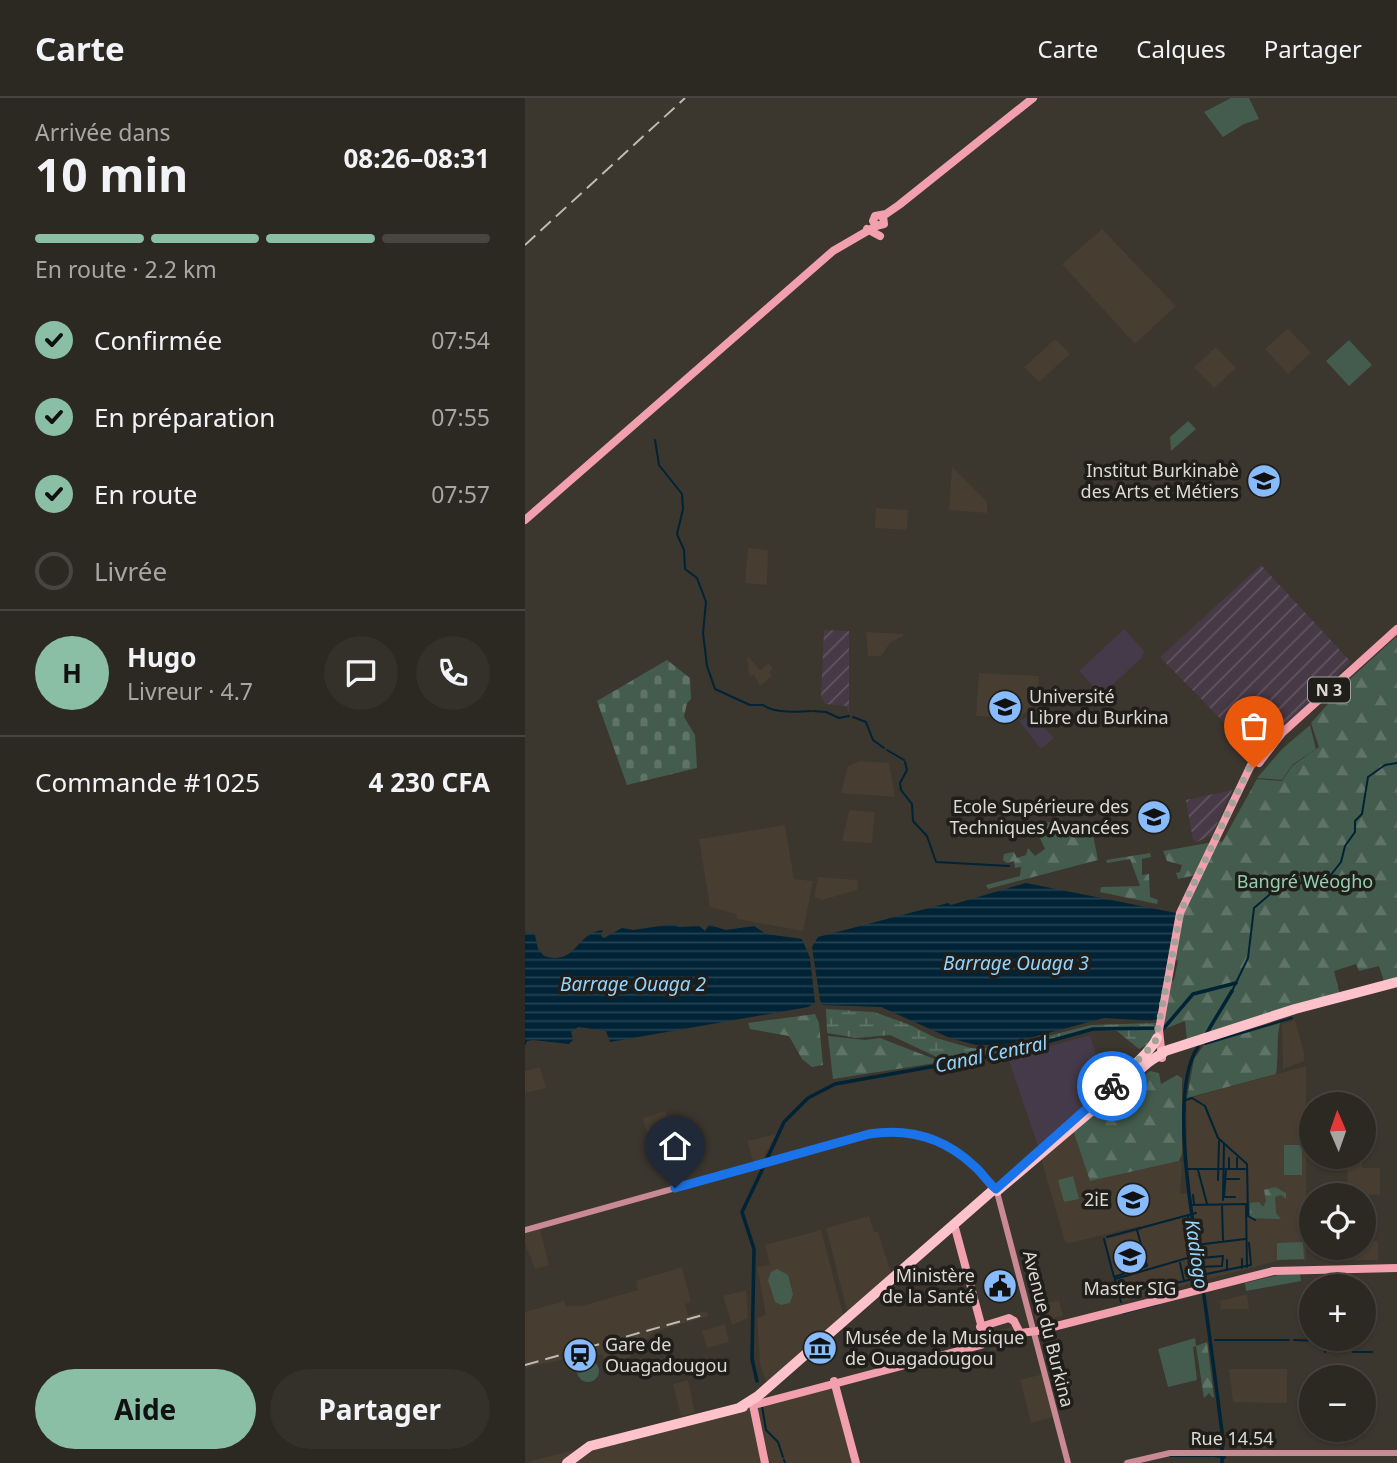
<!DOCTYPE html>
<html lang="fr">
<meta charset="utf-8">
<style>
body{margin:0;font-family:"Noto Sans",sans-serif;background:#34302a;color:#f1f3f6;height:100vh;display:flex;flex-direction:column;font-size:26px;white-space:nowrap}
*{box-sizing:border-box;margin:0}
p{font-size:23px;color:#a6a6a5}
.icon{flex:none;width:38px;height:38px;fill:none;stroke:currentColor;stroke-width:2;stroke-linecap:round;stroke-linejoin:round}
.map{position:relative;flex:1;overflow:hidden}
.drawer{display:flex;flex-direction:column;background:#2c2822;width:525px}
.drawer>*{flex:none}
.needle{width:46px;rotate:358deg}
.buttons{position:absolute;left:774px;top:994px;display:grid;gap:14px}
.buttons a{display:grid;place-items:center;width:77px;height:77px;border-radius:50%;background:#2c2822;box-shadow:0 2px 5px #0004,0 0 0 2px #484440;font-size:35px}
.pin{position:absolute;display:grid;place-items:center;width:60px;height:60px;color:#fff;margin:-72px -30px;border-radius:50% 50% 50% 0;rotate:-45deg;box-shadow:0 0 7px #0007}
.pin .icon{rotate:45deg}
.courier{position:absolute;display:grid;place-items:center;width:70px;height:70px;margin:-35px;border:5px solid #1a73e8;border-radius:50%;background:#fff;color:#222;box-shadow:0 2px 9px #0007}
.summary em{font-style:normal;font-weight:700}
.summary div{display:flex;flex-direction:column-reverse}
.summary{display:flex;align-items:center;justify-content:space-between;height:119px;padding:0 35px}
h1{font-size:46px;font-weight:700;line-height:52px}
.bar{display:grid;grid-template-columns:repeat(4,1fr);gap:10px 7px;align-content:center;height:84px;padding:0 35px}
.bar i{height:9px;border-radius:5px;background:#484440}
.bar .on{background:#8abfa5}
.bar p{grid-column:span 4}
.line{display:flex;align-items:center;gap:18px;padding:0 35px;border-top:2px solid #484440}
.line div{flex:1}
.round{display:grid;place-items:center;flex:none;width:74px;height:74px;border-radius:37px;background:#34302a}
ol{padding:0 35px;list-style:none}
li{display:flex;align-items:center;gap:21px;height:77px}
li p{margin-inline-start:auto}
li .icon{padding:7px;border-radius:50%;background:#8abfa5;color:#111;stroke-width:4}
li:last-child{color:#a6a6a5}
li i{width:38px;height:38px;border:4px solid #484440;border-radius:50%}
.primary-button{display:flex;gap:14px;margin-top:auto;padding:14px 35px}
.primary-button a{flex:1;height:80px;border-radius:42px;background:#8abfa5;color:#111;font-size:28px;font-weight:700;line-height:80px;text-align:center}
.primary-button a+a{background:#34302a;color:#f1f3f6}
header{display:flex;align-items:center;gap:42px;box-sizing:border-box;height:98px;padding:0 35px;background:#2c2822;border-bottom:2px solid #484440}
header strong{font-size:33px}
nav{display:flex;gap:38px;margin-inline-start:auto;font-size:24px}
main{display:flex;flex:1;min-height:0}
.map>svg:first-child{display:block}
.built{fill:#473d31}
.industrial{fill:url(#industrial-furrows)}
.medical{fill:#453a49}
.green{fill:#445c4e}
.forest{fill:url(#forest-firs)}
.wetland{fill:url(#wetland-marsh)}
.cemetery{fill:url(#cemetery-stones)}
.water{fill:url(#water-rules)}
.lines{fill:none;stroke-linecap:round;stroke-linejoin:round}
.stream{stroke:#002336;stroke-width:2}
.canal{stroke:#002336;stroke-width:3.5}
.secondary{stroke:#ca8a94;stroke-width:6}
.primary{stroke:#f2a0ad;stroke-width:8}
.highway{stroke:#fec2cb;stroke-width:10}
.rail{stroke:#bebbb5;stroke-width:2;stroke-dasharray:14 7;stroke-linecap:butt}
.highway-bridge{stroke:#fec2cb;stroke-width:10}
.done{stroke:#a4a19b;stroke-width:7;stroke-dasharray:0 12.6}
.route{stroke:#1a73e8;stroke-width:9}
.labels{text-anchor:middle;stroke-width:7;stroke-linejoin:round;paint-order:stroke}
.shield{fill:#201e1a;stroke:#a4a29d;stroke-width:2}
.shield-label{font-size:16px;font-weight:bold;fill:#dddad5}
.poi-label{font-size:18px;fill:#dddad5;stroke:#201e1a;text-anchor:end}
.park-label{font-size:18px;fill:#90d2ad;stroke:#201e1a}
.street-label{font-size:18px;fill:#dddad5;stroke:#201e1a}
.water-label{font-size:19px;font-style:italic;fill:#94d4fc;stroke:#201e1a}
</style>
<header>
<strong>Carte</strong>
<nav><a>Carte</a><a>Calques</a><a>Partager</a></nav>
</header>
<main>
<section class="drawer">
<div class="summary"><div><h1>10 min</h1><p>Arrivée dans</p></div><em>08:26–08:31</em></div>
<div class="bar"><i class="on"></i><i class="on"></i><i class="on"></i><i></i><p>En route · 2.2 km</p></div>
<ol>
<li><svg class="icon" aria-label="check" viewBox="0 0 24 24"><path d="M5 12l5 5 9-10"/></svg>Confirmée<p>07:54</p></li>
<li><svg class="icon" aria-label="check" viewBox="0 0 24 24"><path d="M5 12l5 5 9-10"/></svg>En préparation<p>07:55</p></li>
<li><svg class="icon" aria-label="check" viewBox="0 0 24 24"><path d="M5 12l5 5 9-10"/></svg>En route<p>07:57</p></li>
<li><i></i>Livrée</li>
</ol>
<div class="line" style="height:126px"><b class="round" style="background:#8abfa5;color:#111">H</b><div><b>Hugo</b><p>Livreur · 4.7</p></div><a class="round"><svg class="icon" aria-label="chat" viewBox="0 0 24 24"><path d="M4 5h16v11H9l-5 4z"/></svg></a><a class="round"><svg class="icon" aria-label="phone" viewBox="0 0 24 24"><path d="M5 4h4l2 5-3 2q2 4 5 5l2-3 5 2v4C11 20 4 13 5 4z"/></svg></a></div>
<div class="line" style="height:91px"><div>Commande #1025</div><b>4 230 CFA</b></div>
<div class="primary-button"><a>Aide</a><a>Partager</a></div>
</section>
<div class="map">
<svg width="872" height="1365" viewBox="0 0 872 1365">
<defs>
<pattern id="industrial-furrows" width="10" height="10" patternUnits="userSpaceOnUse" patternTransform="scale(1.75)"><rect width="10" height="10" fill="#473946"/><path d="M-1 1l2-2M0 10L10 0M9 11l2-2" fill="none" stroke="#615560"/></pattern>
<pattern id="forest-firs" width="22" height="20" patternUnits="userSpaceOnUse" patternTransform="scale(1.75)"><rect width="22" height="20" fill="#445c4e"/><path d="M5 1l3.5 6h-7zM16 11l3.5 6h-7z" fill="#5f7367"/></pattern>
<pattern id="wetland-marsh" width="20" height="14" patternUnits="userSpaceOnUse" patternTransform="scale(1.75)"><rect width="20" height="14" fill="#445c4e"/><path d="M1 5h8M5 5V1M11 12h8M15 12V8" fill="none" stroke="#5f7367"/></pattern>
<pattern id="cemetery-stones" width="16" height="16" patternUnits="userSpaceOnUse" patternTransform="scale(1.75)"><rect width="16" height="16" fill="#445c4e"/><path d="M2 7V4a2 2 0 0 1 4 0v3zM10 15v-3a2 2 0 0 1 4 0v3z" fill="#5f7367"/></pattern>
<pattern id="water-rules" width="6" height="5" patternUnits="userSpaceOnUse" patternTransform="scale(1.75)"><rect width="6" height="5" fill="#002336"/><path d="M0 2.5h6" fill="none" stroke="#254252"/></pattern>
</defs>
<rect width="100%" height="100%" fill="#3b362e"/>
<!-- built -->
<path class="built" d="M577,131L651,208L610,246L537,166Z
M763,230L786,255L763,276L740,251Z
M530,241L545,256L514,284L499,269Z
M691,249L711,270L689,290L669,269Z
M427,369L462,404V415L424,412Z
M742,370L752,382L736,397L725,385Z
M351,410L383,412L382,432L350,430Z
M223,450L243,452L242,487L220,485Z
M341,534L378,536V538L366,544L356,558H343Z
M222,557L235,572L244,565L248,571L244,575L247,578L235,588L229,577L224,578Z
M454,575L514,578L513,604L503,614L486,620L451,618Z
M335,663L364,665L370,699L316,695L323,668Z
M324,712L350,714L347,745L317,743Z
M260,727L269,781L288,783L278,833L212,821L211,816L185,809L174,741Z
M293,779L333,782L332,792L297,802L289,799Z
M770,922L779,954V963L758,971L757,926Z
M781,968V1162H756L596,1204L580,1141L617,1132L616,1128L545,1145L540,1144L515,1057L547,1029L565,1083L654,1063L657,1064L655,1096L663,1095L661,1001Z
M15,969L21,990L0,995V973Z
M140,1013L147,1034L124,1041L118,1020Z
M251,1036L237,1063L229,1066L222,1043Z
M822,1059H837V1070H855V1097L823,1096Z
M344,1118L349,1134H353L367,1178L323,1216L301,1130Z
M15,1131L24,1167L10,1171L0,1146V1135Z
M296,1132L319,1220L245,1285L241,1284L235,1266L232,1220L241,1217L232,1169L245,1167L240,1147Z
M838,1143H853V1162H806L805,1150H838Z
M157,1169L166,1204L160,1206L163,1218L182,1213L183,1218L129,1234L104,1260L87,1265L81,1267L77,1256L50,1265L41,1261L0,1270V1214L39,1203L41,1208H56L113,1192L111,1183Z
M221,1192L223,1220L207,1227L198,1198Z
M722,1196L724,1211H696L695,1203Z
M534,1202L538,1218L512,1225L507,1209Z
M200,1226L204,1244L182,1250L177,1233Z
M487,1229L492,1247L465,1254L461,1235Z
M704,1271H762V1305L708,1304Z
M518,1276L529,1319L506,1325L495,1282Z
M163,1282L170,1315L156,1318L148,1286Z
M309,1285L331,1365H6V1363Z"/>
<!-- industrial -->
<path class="industrial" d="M736,467L826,564L730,656L635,559Z
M299,532L324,533V615L321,608L300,606L296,599Z
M707,692L687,737L672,744L668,742L661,702Z"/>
<!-- medical -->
<path class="medical" d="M599,531L619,553L617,560L576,597L554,573Z
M508,617L529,640L516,651L494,623Z
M565,937L581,989L513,1048L483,960Z"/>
<!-- green -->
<path class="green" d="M706,0H724L734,21L719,26L698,39L679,14Z
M824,242L847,267L824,288L801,263Z
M663,323L671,331L646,353L645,339Z
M785,627L791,651L767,667L757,682L732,680L757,651Z
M759,1047H777V1077H759Z
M548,1078L554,1101L539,1104L533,1082Z
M778,1144L779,1161L752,1162V1145Z
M252,1171L263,1177L268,1196L265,1205L256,1207L250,1204L243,1182L246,1174Z
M757,1176H775L776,1183L721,1193L720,1185Z
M670,1240L671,1248L668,1249L672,1282L643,1289L633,1251Z
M52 1273a11 11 0 1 1 22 0a11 11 0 1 1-22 0Z"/>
<!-- forest -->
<path class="forest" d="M872,538V880L859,883L854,868L834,873L831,866L809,873L815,897L662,943L660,923L637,932L645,884L649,882L653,863L649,860L658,816L692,742L697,744L732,681L757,683L767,668L794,649L786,625L826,580Z
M520,724L555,726L567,732L573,762L463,791L461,787L495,778L496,769L490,770L489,763L482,765L478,762L479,756L489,754L492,760L501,757L503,750L510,758L520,751L514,738L515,728Z
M683,745L686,747L671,777L653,781L651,775L655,774L657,767L642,763L638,753Z
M625,755L626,759L617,761V777L624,776L625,799L633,802L632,806L575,794L576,789L615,788L605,761L582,765L581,762Z
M290,916L294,925L298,967L287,969L277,961L264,938L225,931L223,925Z
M755,925C751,942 754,958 751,976L662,1000L669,961L679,947Z
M303,938L340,942L355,940L417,964L308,981Z
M625,973L634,975L636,986L652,977L657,980V1056L654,1063L565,1083L547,1029Z
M750,1089L761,1095V1101L756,1097L750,1099L751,1115L756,1121L725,1120V1105L734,1104L738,1109L741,1103L739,1092Z
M682,1244L689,1299L688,1300L684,1295L679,1300L671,1248Z"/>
<!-- wetland -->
<path class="wetland" d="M301,911L349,914L383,926L411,940L446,950H476L566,927L631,925L629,943L614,951L592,933L571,932L482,954L420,963L365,937L332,940L302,935Z"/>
<!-- cemetery -->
<path class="cemetery" d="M142,562L165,580L166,601L162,605L159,619L170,637L172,670L102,687L72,603Z"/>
<!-- water -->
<path class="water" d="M501,785L651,815L634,920L628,923L579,920L478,947H451L425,940L356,909L298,907L295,902L287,849L293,839L423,805L426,807Z
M149,826L153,829L174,828L180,833L184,827L201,832L229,828L241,836L277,841L285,860L290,905L283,909L85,944L81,933L53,929L46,934L48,942L44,946L8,942L2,943L0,948V834L10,837L13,851L19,858C52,868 50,835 78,832L76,838L79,840L97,830L108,832Z"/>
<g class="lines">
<!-- stream -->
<path class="stream" d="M130,342L134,367L157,396L158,411L152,436L159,452L160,471L172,480L181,504L178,535L182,568L190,591L225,607H238C248,615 273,614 286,613
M288,613L301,614L314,620L324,618
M328,619L341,624L348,642L359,650
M362,652L379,662
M380,664L382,672L375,685L376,692L387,706L388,723L402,738L411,764L484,768
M707,893L723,860L729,810L751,791L805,778L816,764L820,748L830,734V723L837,716L843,679L860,667L872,665
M680,946L767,920
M661,1002L667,1000L680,1008L693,1040L722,1066L723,1118L730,1122
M712,1069V1060
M704,1070V1060
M661,1071H720
M673,1072L682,1106
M701,1072L699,1099H710
M701,1081H714
M693,1082L694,1043
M668,1097L669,1106
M698,1102L699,1045
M665,1107L721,1106L722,1169
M697,1107L698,1142
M663,1118L668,1151
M582,1139L671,1115
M579,1141L589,1179L622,1168L612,1132
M671,1147L720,1141
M672,1154L675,1153L676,1160L698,1158L697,1168L675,1169
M655,1165L659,1183
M717,1170V1161
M702,1172V1162
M676,1177L726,1167L724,1145
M630,1190L676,1179
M596,1204L590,1181L673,1157
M598,1215L633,1206
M690,1242H764
M769,1242L797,1243
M800,1243V1254
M828,1254H847
M237,1308L241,1332L253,1344L258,1359
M645,1358H687
M689,1358L697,1359
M259,1362L260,1365
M697,1362L700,1359"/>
<!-- canal -->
<path class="canal" d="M681,936L707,893
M673,949C642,994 670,1136 678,1191C685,1239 691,1287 697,1334V1365
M241,1063L259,1024L283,1000L310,986L478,956L568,931L639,930L668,896L711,885
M232,1283L227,1261L229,1151L217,1114L239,1068"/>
<!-- secondary -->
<path class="secondary" d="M472,1094L543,1365
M0,1132L344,1036C393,1029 443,1048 468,1092
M602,1365L645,1355H872"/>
<!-- primary -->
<path class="primary" d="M358,118L359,126L351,128L348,123L350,118L361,116L374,107L508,0
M342,131L355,138
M0,422L308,153L351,128
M734,665L757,635L872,531
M637,960L634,932L655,815L726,667
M489,1223L495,1235L512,1233L748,1173L872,1170
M455,1229L484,1220L489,1223
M309,1283L331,1365
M228,1307L240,1365
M229,1307L456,1247L457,1230L429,1126"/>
<!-- highway -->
<path class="highway" d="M637,954L770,911L872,884
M607,969C614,963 629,948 632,940
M472,1093L625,963
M214,1310L233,1298L467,1093
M42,1365L65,1348L218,1309"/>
<!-- rail -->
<path class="rail" d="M0,147L160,0
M0,1267L178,1217"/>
<!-- highway-bridge -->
<path class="highway-bridge" d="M625,963L638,955"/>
</g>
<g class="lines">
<!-- done -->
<path class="done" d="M587,988L630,945L656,813L727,664L730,662L734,667L729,670"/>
<!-- route -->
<path class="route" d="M150,1090L344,1036C383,1030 419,1040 448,1067C457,1074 462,1084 471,1091L587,988"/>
</g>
<!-- icons -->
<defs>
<g id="university-disc" transform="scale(1.75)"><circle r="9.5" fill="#87bbfb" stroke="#201e1a"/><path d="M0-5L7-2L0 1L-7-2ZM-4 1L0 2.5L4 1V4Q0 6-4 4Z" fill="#111"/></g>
<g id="civic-disc" transform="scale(1.75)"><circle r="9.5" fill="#87bbfb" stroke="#201e1a"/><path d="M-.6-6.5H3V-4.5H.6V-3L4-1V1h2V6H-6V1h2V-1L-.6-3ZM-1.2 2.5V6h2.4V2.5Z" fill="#111"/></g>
<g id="museum-disc" transform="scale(1.75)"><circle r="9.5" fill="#87bbfb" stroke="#201e1a"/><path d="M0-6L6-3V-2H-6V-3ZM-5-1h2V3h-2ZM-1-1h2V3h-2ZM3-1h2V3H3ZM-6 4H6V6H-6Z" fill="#111"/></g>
<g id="station-disc" transform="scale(1.75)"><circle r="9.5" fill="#87bbfb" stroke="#201e1a"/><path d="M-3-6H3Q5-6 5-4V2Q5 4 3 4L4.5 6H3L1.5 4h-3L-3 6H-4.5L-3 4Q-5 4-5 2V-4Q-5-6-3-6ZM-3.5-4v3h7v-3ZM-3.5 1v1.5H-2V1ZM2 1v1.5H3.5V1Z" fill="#111"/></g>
</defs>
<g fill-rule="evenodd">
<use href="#university-disc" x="739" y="383"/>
<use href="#university-disc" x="480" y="609"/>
<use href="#university-disc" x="629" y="719"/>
<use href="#university-disc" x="608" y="1102"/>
<use href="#university-disc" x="605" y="1159"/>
<use href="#civic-disc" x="475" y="1188"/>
<use href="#museum-disc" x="295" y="1250"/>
<use href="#station-disc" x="55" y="1257"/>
</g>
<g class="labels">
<!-- shield labels -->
<rect class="shield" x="783" y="579.5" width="42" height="25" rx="5"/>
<g class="shield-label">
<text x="804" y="598">N 3</text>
</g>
<!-- poi labels -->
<g class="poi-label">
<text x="714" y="379">Institut Burkinabè<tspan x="714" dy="21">des Arts et Métiers</tspan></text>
<text x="504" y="605" text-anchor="start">Université<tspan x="504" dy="21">Libre du Burkina</tspan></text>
<text x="604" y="715">Ecole Supérieure des<tspan x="604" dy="21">Techniques Avancées</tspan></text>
<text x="584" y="1108">2iE</text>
<text x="450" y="1184">Ministère<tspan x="450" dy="21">de la Santé</tspan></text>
<text x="605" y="1197" text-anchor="middle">Master SIG</text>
<text x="320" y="1246" text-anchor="start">Musée de la Musique<tspan x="320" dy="21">de Ouagadougou</tspan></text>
<text x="80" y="1253" text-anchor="start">Gare de<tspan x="80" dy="21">Ouagadougou</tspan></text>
</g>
<!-- park labels -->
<g class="park-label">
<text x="780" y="790">Bangré Wéogho</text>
</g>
<!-- street labels -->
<g class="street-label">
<text transform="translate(523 1231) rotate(76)" y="6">Avenue du Burkina</text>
<text x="707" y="1347">Rue 14.54</text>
</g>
<!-- water labels -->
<g class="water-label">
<text x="491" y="872">Barrage Ouaga 3</text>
<text x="108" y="893">Barrage Ouaga 2</text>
<text transform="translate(466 956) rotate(-12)" y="7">Canal Central</text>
<text transform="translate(672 1156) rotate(82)" y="7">Kadiogo</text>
</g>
</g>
</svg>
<div class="buttons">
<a><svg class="needle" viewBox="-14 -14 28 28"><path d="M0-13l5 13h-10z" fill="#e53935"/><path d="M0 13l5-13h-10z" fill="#a6a6a5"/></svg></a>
<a><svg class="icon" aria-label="locate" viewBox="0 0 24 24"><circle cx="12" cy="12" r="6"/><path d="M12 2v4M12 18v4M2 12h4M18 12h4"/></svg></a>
<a>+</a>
<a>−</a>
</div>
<div class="pin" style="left:729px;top:670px;background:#ea580c"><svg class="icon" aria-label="bag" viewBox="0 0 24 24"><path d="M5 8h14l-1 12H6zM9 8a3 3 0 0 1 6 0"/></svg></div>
<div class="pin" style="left:150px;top:1090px;background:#1f2937"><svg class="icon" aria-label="home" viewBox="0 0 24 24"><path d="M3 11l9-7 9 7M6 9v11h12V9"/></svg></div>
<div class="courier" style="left:587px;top:988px"><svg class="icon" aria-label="bike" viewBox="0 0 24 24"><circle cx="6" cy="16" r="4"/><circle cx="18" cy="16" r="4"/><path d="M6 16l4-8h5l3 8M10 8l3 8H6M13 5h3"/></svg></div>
</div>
</main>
